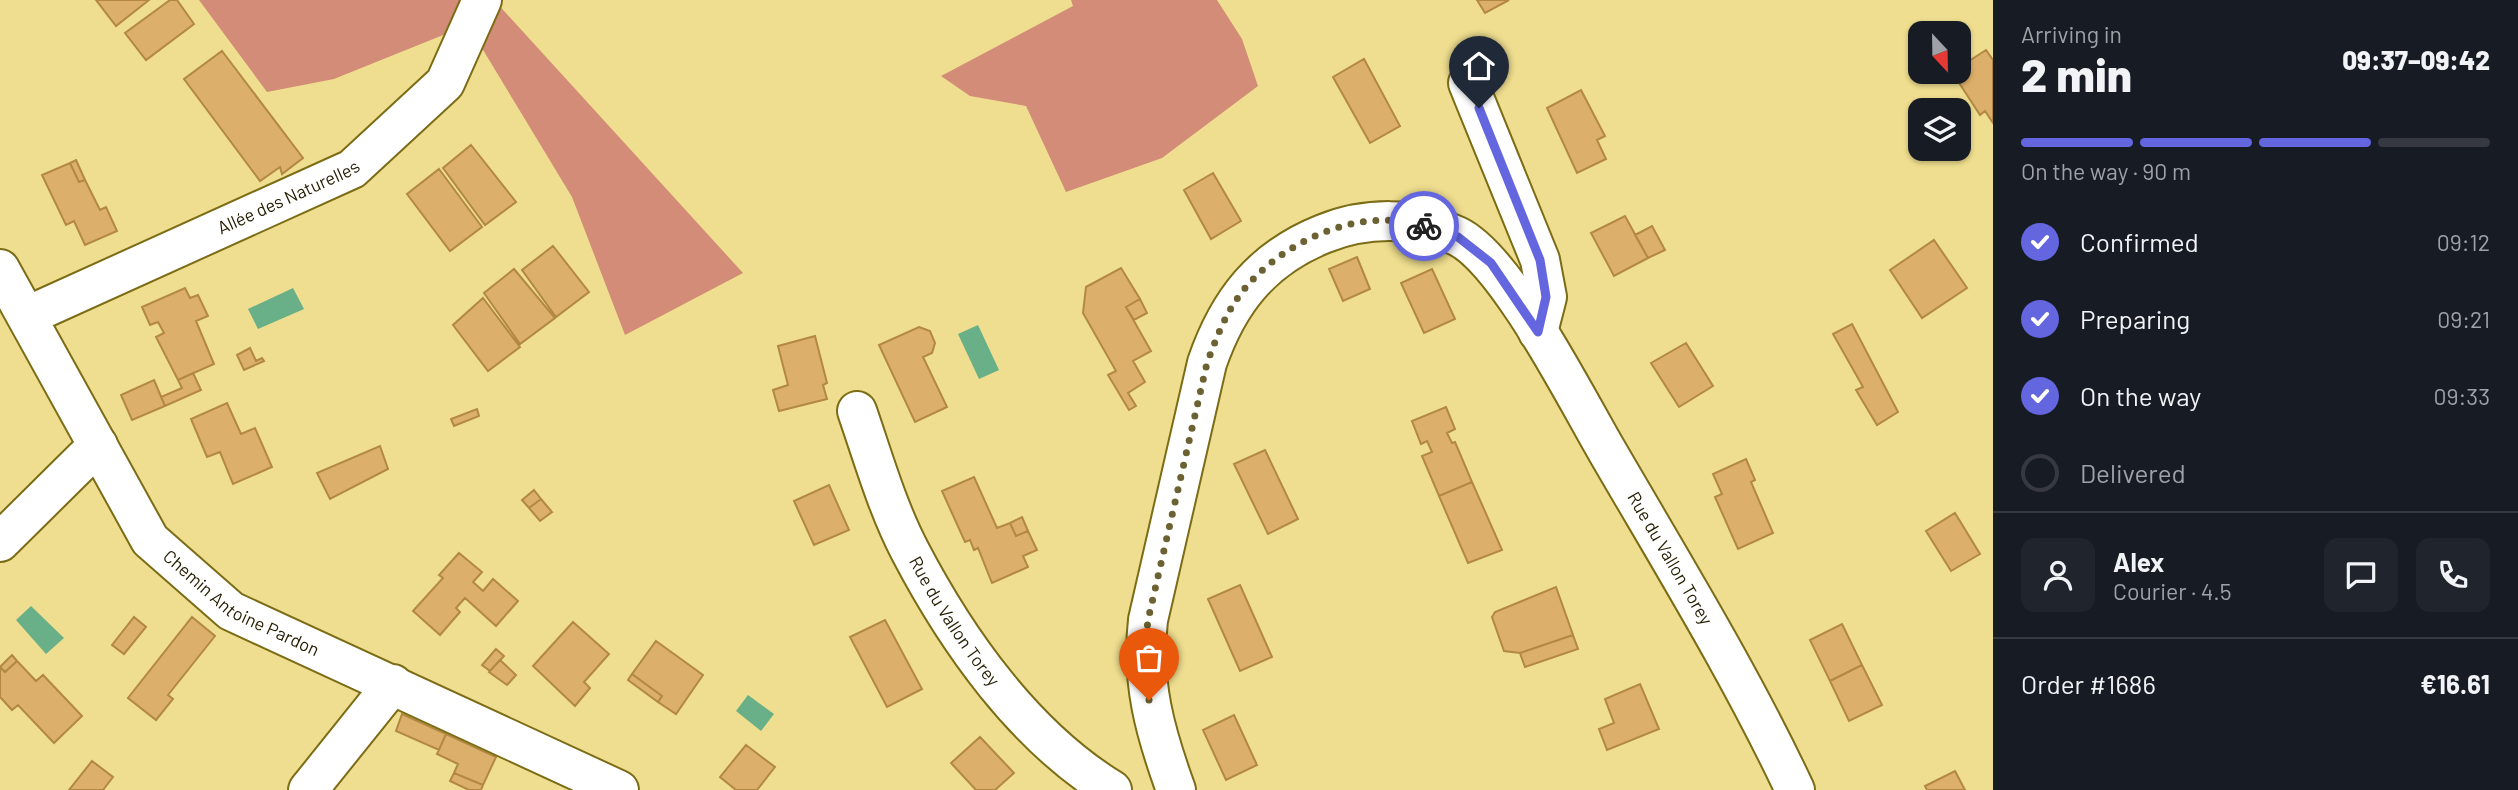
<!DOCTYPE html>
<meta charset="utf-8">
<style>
body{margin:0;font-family:Barlow,sans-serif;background:#20242c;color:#f1f3f6;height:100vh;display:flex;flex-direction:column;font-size:26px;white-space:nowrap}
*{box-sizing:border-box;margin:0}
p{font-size:23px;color:#9ea1a6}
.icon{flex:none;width:38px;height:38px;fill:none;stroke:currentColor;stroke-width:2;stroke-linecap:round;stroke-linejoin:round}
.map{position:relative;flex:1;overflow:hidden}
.side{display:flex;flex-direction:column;background:#171b24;width:525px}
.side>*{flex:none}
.needle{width:46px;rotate:158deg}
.fabs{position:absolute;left:1908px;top:21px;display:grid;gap:14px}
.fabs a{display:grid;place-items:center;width:63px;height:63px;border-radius:14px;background:#171b24;box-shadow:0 2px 5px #0004;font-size:35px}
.pin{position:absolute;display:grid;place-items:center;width:60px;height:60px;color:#fff;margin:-72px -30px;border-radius:50% 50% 50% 0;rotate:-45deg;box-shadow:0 0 7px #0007}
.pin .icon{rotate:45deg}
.courier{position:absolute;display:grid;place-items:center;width:70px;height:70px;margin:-35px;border:5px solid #6366df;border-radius:50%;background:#fff;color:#222;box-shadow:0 2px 9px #0007}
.headline em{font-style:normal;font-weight:800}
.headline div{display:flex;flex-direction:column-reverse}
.headline{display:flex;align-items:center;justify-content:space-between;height:119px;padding:0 28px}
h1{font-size:46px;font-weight:800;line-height:52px}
.bar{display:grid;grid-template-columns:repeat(4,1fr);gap:10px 7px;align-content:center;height:84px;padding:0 28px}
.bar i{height:9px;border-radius:5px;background:#363941}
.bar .active{background:#6366df}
.bar p{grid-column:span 4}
.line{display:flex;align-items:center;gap:18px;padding:0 28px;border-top:2px solid #363941}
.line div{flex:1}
.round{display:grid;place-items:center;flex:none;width:74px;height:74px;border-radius:14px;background:#20242c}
ol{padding:0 28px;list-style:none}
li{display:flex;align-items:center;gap:21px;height:77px}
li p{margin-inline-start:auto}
li .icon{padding:7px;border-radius:50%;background:#6366df;color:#fff;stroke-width:4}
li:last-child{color:#9ea1a6}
li i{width:38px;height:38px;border:4px solid #363941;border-radius:50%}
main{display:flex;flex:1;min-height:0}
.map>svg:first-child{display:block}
.forest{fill:#d38c77}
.water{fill:#69af87}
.building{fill:#dcb06a;stroke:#b28842;stroke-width:2}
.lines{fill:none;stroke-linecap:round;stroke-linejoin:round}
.minor-casing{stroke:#7b6c16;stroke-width:42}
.minor{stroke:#fff;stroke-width:38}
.done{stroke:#6b6132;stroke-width:7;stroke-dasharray:0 12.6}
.route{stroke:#6366df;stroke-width:9}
.labels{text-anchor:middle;stroke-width:5;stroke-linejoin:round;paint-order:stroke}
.street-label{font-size:18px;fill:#241d00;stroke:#fefefe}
</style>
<main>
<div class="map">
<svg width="1993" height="790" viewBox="0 0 1993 790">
<rect width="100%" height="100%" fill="#efde8f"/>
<!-- forest -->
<path class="forest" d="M199,0H494L743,273L625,335L572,197L468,25L334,79L267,92Z
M1071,0H1217L1242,39L1258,86L1162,158L1066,192L1026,106L970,96L941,76L1073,6Z"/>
<!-- water -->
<path class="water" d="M293,288L304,309L258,329L248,309Z
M978,325L999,370L979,379L958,334Z
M31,606L64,638L46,654L16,620Z
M748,695L774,714L761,731L736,711Z"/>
<!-- building -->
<path class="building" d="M96,0H149L116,26Z
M170,0H177L194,24L146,60L125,33Z
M1477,0H1509L1485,13Z
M1986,50L1993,60V123L1985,111L1980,115L1952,72H1958V68Z
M222,51L303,158L282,174L280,167L260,181L184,79Z
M1364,59L1400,126L1370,143L1333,77Z
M1581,90L1605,136L1597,140L1606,159L1577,173L1547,108Z
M471,145L516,202L485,225L443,168Z
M76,160L85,180L79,182L70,163Z
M70,163L79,182L85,180L100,210L106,207L117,231L85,245L74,221L66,225L42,175Z
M439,169L482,227L450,251L407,194Z
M1213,173L1241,221L1211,239L1184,190Z
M1625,216L1648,258L1614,276L1591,233Z
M1652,226L1665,250L1648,258L1635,235Z
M1934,240L1967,288L1922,318L1890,270Z
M553,246L589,292L556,317L522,270Z
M1357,257L1370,289L1343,301L1329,269Z
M1121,268L1140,299L1126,307L1151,351L1133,361L1145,382L1128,393L1136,406L1129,410L1108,375L1116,371L1083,313L1086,287Z
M514,269L555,318L520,344L484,293Z
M1432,269L1455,319L1424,333L1401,283Z
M185,288L190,298L198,295L208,316L196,321L214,364L178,380L156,337L164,333L158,322L150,325L142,307Z
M483,298L520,347L488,371L453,325Z
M1140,299L1147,313L1134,320L1126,307Z
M1852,324L1898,412L1877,425L1856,390L1863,387L1833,334Z
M919,327L930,331L935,343L932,353L923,357L947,407L915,422L879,345Z
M815,336L827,383L823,385L827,399L779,411L773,390L788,385L778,346Z
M1686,343L1713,386L1679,407L1651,363Z
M250,348L256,361L262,358L264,361L244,370L237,355Z
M193,373L201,390L165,406L161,397L182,388L178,380Z
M154,380L165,406L132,420L121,395Z
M227,403L241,434L255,428L272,467L233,484L220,452L207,457L191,419Z
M1446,407L1455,429L1447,433L1452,443L1455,442L1472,482L1439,496L1422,456L1432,452L1427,441L1421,444L1412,421Z
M477,409L479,416L454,426L451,419Z
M380,446L388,469L330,499L317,473Z
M1265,450L1298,519L1268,534L1234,464Z
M1746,459L1755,480L1751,482L1773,533L1738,549L1715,497L1722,494L1713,474Z
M974,477L997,528L1010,523L1016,536L1028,531L1037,550L1023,556L1028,567L992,583L978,548L974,550L970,540L965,542L942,491Z
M1472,482L1502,550L1468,563L1439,496Z
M829,485L849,530L814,545L794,501Z
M534,490L541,499L529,508L522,500Z
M541,499L552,512L540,521L529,508Z
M1955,513L1980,554L1951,571L1926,531Z
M1022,517L1028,531L1016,536L1010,523Z
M459,553L482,572L473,582L483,591L493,579L518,601L496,626L465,598L456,608L460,612L440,635L413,611L443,578L439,575Z
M1240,585L1272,657L1240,671L1208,599Z
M1556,587L1573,635L1520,653L1504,651L1492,617L1495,612Z
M134,617L146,627L124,654L112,645Z
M192,617L215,636L168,695L173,699L156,720L128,698Z
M885,620L922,689L887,707L850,637Z
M573,622L609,654L584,682L590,688L575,706L533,666Z
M1842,624L1862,665L1830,681L1810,640Z
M1573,635L1578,649L1525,667L1520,653Z
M656,641L703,675L676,714L658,702L662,696L632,674Z
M496,649L504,656L490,671L482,665Z
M12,655L17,661L5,672L0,667Z
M500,660L516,675L507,685L489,672Z
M17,661L36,681L43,675L82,716L54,743L18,705L12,710L0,697V667L5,672Z
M1862,665L1882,705L1849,721L1830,681Z
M632,674L662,696L658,702L628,680Z
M1640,684L1659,729L1607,750L1599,729L1614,723L1605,699Z
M402,714L446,734L439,750L396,731Z
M1234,715L1257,765L1226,780L1203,730Z
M446,734L496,757L483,785L454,773L458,764L437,754Z
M980,737L1014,773L995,790H976L951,763Z
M746,745L775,767L757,790H736L720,777Z
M92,761L113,777L103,790H69Z
M1955,771L1965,790H1927L1925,786Z
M454,773L483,785L481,790H469L450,781Z"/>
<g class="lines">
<!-- minor casing -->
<g class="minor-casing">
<g id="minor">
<path d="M1468,83L1540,260L1547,297L1538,332"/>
<path id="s1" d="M0,269L150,540L231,611L619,790"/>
<path id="s2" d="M27,316L352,169L445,83L482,0"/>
<path id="s3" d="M857,411C873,457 887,507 910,551C957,641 1024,736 1112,790"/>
<path d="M0,542L98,445"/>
<path d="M308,790L393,684"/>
<path id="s4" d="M1176,790C1155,732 1141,683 1148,620L1207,363C1228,302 1261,259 1323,234C1365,217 1415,216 1457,236C1507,260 1577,400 1607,451C1672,563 1740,673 1795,790"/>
</g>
</g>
<!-- minor -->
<use href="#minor" class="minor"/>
</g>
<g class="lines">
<!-- done -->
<path class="done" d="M1149,700L1144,657L1148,620L1207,363C1216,339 1224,317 1239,296C1277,243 1360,205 1424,226"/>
<!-- route -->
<path class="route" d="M1424,226L1458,237L1491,263L1538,332L1546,297L1540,260L1479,108"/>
</g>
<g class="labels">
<!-- street labels -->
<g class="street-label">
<text dy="6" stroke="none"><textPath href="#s2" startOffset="287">Allée des Naturelles</textPath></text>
<text dy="6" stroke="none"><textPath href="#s4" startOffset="1144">Rue du Vallon Torey</textPath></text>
<text dy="6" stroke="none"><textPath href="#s1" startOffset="422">Chemin Antoine Pardon</textPath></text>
<text dy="6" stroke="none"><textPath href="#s3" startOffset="233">Rue du Vallon Torey</textPath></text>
</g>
</g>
</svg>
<div class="fabs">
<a><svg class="needle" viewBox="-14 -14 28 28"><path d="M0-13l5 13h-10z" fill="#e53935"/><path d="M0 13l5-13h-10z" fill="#9ea1a6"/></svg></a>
<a><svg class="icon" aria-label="layers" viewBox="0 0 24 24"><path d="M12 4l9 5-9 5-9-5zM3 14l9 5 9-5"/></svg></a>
</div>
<div class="pin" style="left:1149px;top:700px;background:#ea580c"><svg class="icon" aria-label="bag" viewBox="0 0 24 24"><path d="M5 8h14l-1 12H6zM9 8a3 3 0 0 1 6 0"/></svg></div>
<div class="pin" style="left:1479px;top:108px;background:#1f2937"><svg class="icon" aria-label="home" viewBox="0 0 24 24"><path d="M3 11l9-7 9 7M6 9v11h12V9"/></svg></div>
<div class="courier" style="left:1424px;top:226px"><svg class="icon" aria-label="bike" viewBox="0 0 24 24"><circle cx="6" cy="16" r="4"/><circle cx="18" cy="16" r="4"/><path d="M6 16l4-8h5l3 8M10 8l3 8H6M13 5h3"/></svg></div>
</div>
<section class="side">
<div class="headline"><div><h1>2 min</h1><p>Arriving in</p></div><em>09:37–09:42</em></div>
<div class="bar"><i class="active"></i><i class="active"></i><i class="active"></i><i></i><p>On the way · 90 m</p></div>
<ol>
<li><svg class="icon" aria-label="check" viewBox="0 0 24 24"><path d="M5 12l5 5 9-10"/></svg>Confirmed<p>09:12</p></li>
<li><svg class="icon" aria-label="check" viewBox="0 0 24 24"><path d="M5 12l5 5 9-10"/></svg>Preparing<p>09:21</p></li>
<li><svg class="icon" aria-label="check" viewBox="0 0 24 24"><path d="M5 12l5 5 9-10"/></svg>On the way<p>09:33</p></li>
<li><i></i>Delivered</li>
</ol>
<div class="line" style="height:126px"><a class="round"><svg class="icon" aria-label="person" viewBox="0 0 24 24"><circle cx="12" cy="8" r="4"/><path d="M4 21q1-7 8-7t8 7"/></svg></a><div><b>Alex</b><p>Courier · 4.5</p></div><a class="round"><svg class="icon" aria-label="chat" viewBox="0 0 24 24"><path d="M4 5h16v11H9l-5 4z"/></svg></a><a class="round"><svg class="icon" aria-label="phone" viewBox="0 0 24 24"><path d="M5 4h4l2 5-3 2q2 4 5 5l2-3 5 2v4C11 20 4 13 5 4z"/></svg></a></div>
<div class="line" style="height:91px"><div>Order #1686</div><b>€16.61</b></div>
</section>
</main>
